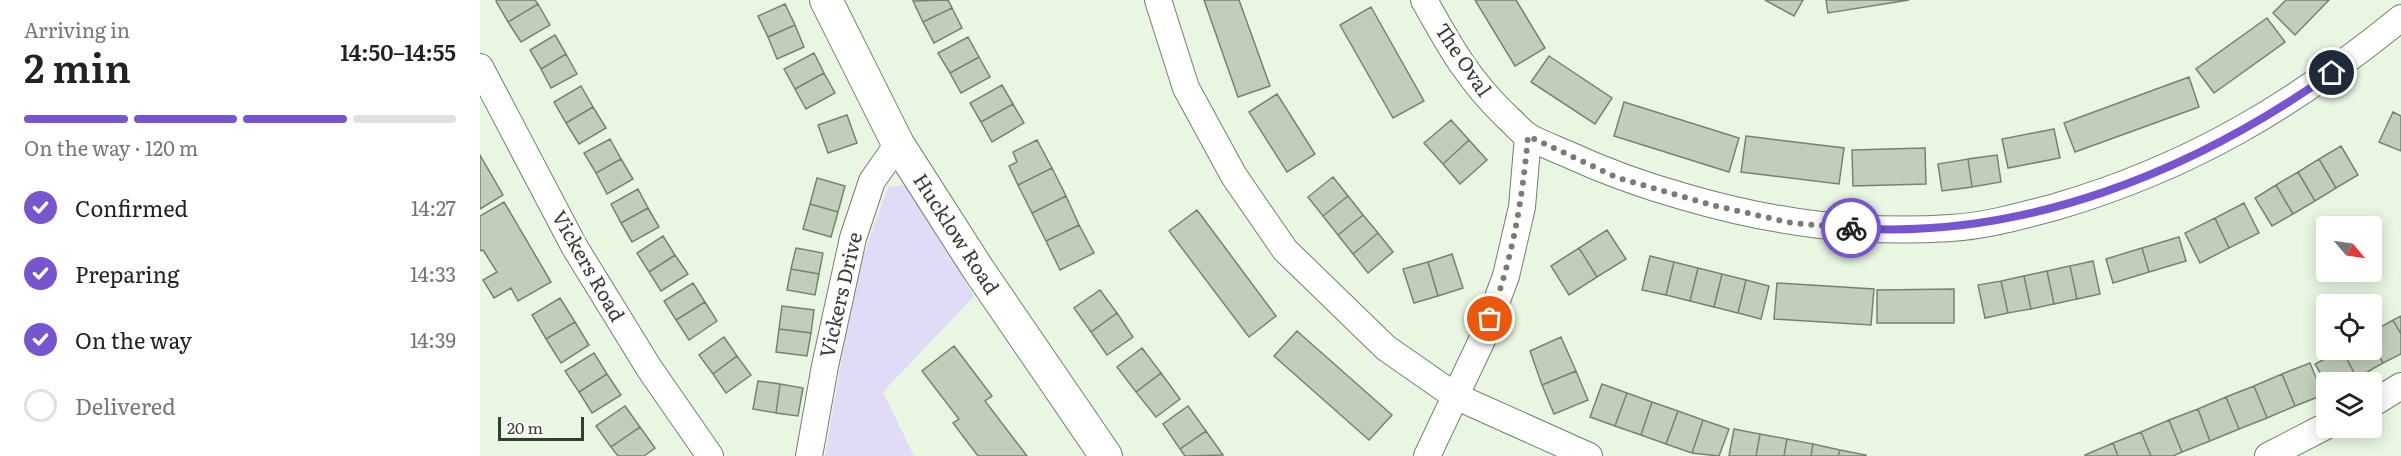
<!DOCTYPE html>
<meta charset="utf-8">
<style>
body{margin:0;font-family:Literata,serif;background:#f2f2f2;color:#222;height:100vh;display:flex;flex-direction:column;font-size:22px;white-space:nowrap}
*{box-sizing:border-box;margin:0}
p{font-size:20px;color:#767676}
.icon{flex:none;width:33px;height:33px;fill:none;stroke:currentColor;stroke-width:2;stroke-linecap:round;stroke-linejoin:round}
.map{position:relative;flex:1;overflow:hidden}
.sheet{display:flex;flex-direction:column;background:#fff;width:480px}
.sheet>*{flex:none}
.needle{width:39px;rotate:119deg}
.buttons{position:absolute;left:1836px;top:216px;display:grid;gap:12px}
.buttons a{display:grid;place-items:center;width:66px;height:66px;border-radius:6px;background:#fff;box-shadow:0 3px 15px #0003;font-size:30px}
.scale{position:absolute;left:18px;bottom:15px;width:86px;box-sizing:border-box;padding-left:6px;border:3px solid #373d34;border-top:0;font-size:16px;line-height:21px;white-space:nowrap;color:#373d34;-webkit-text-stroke:4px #fff;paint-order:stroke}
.pin{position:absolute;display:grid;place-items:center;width:51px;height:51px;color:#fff;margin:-26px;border:3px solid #fff;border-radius:50%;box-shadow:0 2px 6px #0007}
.courier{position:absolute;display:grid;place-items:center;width:60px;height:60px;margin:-30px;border:4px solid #7755cf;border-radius:50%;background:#fff;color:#222;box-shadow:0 2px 8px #0007}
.summary em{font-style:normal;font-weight:600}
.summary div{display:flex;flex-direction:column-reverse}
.summary{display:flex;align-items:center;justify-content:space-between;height:102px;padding:0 24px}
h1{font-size:39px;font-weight:600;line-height:45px}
.bar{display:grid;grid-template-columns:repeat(4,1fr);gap:9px 6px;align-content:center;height:72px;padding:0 24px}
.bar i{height:8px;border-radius:4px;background:#e0e0e0}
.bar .active{background:#7755cf}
.bar p{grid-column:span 4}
ol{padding:0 24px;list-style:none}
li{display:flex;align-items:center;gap:18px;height:66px}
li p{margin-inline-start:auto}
li .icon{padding:6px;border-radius:50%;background:#7755cf;color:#fff;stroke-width:4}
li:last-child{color:#767676}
li i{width:33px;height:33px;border:3px solid #e0e0e0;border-radius:50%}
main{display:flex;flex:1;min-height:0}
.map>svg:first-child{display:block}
.green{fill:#e0dcf7}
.building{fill:#c1cfba;stroke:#778370;stroke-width:1.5}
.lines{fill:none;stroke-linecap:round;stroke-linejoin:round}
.minor-casing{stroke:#74806d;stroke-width:28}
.tertiary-casing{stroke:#74806d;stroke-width:34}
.minor{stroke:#fff;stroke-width:26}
.tertiary{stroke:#fff;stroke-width:32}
.done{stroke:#757e71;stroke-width:6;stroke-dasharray:0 10.8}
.route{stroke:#7755cf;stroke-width:8}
.labels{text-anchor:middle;stroke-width:6;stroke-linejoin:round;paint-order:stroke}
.street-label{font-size:20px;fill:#373d34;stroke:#fff}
</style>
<main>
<section class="sheet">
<div class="summary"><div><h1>2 min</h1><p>Arriving in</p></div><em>14:50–14:55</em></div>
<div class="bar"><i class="active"></i><i class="active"></i><i class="active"></i><i></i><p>On the way · 120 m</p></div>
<ol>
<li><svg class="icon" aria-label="check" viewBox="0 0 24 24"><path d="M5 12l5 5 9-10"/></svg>Confirmed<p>14:27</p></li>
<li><svg class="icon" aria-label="check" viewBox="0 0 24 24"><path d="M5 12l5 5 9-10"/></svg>Preparing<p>14:33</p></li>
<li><svg class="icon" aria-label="check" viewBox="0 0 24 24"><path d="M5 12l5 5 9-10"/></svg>On the way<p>14:39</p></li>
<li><i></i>Delivered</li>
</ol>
</section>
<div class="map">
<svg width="1921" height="456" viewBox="0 0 1921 456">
<rect width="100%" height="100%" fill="#e9f7e2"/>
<!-- green -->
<path class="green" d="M427,185L494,296L403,392L434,456H345L375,279L408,187Z"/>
<!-- building -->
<path class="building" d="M18,0H55L58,4L28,22L16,1Z
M468,0L472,8L443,22L433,1Z
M724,0H759L790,86L758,97Z
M995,0H1036L1065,48L1035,66Z
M1285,0H1323L1314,16Z
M1346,0H1429L1348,13Z
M1806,0H1849L1815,35L1793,13Z
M58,4L70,25L41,42L28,22Z
M305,4L315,25L288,37L278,16Z
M891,7L944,101L913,118L860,25Z
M472,8L482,28L454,43L443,22Z
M1787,18L1805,42L1734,93L1716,69Z
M315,25L324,47L297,59L288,37Z
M75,35L86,54L61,69L50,50Z
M488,37L499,57L470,73L458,53Z
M334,53L344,73L315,89L304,69Z
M86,54L97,74L71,88L61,69Z
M1069,56L1132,98L1115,124L1051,82Z
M499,57L510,77L481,93L470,73Z
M344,73L355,93L326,109L315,89Z
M1709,77L1719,107L1595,152L1584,123Z
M522,85L533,104L501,122L490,103Z
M101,86L113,107L86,123L74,102Z
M797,94L835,154L807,172L769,112Z
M1144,102L1259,138L1249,172L1134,136Z
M533,104L544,123L512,142L501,122Z
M113,107L126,128L99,144L86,123Z
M1913,112L1921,116V151L1899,142Z
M367,115L377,143L348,153L338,125Z
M971,120L989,140L963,164L944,143Z
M1574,129L1580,158L1528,168L1522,139Z
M1266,136L1364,148L1359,184L1261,172Z
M130,139L141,159L116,173L104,153Z
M557,140L572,168L538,185L529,166L537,162L533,152Z
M989,140L1007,160L980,184L963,164Z
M1861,146L1878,175L1856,188L1839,159Z
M1445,148L1446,184L1373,186L1372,150Z
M0,155L23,195L0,209Z
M1517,155L1521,182L1492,187L1488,159Z
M141,159L153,179L127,194L116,173Z
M1488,159L1492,187L1462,191L1458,164Z
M1839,159L1856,188L1835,201L1818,172Z
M572,168L586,196L552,213L538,185Z
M1818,172L1835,201L1813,214L1796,185Z
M853,177L868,196L843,216L828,197Z
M337,178L365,186L358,212L330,204Z
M1796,185L1813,214L1792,226L1775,198Z
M158,189L168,208L141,223L131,204Z
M586,196L599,225L566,241L552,213Z
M868,196L883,215L858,235L843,216Z
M24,202L71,282L38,301L31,288L14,298L3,280L17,272L3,250L0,251V216Z
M1764,203L1779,233L1749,248L1735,218Z
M330,204L358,212L351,237L323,229Z
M168,208L179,227L152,242L141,223Z
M717,210L796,316L769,337L689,231Z
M883,215L898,233L873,254L858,235Z
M1735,218L1749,248L1720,263L1705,233Z
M599,225L614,253L580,270L566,241Z
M1127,230L1146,259L1117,277L1099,248Z
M898,233L913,252L888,273L873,254Z
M183,236L195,255L169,272L157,253Z
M1699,237L1706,261L1669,272L1662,248Z
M316,248L343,253L339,274L311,269Z
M1099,248L1117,277L1089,295L1071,266Z
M1662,248L1669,272L1633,283L1626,259Z
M972,254L983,288L958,296L948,262Z
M195,255L208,274L181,291L169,272Z
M1170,256L1194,262L1186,295L1162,290Z
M1613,261L1620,294L1597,299L1590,266Z
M948,262L958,296L934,303L923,269Z
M1194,262L1218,268L1210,301L1186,295Z
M1590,266L1597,299L1574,304L1567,271Z
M1218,268L1242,274L1234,307L1210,301Z
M311,269L339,274L335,295L307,290Z
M1567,271L1574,304L1551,309L1544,276Z
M1242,274L1266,280L1258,313L1234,307Z
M1544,276L1551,309L1528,313L1521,281Z
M1266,280L1289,286L1281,319L1258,313Z
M1521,281L1528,313L1505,318L1498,285Z
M213,283L225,302L196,320L184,301Z
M1297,283L1394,289L1391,325L1294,319Z
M1474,289V323H1397V290Z
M620,290L637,313L611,332L594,308Z
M80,298L95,322L66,339L52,315Z
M225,302L237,321L209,340L196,320Z
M302,306L334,310L331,333L299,329Z
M637,313L653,337L627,355L611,332Z
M1921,316V334L1913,320Z
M1913,320L1921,334V354L1903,363L1892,342V332Z
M95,322L109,345L81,363L66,339Z
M299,329L331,333L327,356L296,352Z
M817,331L912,415L889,440L794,356Z
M244,337L257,356L233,374L219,355Z
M1081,337L1096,371L1062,385L1050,351Z
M1892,342L1903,363L1877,378L1862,350H1892Z
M474,346L512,396L505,401L547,456H498L473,423L479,419L442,371Z
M662,348L681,373L656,392L637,367Z
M1862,350L1877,378L1869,382L1846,383L1835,364Z
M114,353L127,374L99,392L85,371Z
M257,356L271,375L246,393L233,374Z
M1830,363L1843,395L1815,406L1802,374Z
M1096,371L1108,400L1074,414L1062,385Z
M681,373L700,399L676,417L656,392Z
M127,374L141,395L112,413L99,392Z
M1802,374L1815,406L1787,418L1774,386Z
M278,381L300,384L296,413L273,409Z
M300,384L323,388L318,416L296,413Z
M1122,384L1147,393L1135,426L1110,417Z
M1774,386L1787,418L1759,429L1746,397Z
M1147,393L1172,402L1161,435L1135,426Z
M1746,397L1759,429L1730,441L1718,409Z
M1172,402L1198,411L1186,444L1161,435Z
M145,406L160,427L131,447L116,426Z
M708,406L726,431L700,449L683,424Z
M1718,409L1730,441L1702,452L1689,420Z
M1198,411L1223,420L1212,453L1186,444Z
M1223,420L1249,429L1239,456L1212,453Z
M1689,420L1702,452L1693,456H1671L1661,432Z
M160,427L175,448L164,456H138L131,447Z
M1254,429L1280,434L1276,456H1249Z
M726,431L743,455L705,456L700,449Z
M1661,432L1671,456H1638L1633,443Z
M1280,434L1307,439L1304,456H1276Z
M1307,439L1333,444L1331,456H1304Z
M1633,443L1638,456H1605V455Z
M1333,444L1360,450L1358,456H1331Z
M1360,450L1386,455V456H1358Z"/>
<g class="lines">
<!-- minor casing -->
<g class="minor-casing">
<path id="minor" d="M678,0L706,88L754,176L805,250L906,348L975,396L1109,456
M944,0C970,47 989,81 1028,118C1035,124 1041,132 1049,137C1060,143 1073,148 1085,153C1126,172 1162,185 1205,197C1294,223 1378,234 1471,228C1506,226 1541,216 1575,207C1709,168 1813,106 1921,18
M0,67L94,246L169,368L230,456
M1892,404L1921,386
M329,456L345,366L373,238L392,181L418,144
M947,456L1002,340L1026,276L1042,207L1048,136
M1788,456L1846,426"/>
</g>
<!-- tertiary casing -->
<g class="tertiary-casing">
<path id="tertiary" d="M346,0L418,144L498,269L626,456"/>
</g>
<!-- minor -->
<use href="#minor" class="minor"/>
<!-- tertiary -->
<use href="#tertiary" class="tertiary"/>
</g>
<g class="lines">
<!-- done -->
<path class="done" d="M1010,319C1033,256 1042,203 1048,136L1138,178L1232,205L1312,223L1371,228"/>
<!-- route -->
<path class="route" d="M1371,228C1544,240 1712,172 1852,73"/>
</g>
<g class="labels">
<!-- street labels -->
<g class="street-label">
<text transform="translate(983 60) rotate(56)" y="7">The Oval</text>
<text transform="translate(476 234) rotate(57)" y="7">Hucklow Road</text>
<text transform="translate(108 266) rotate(60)" y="7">Vickers Road</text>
<text transform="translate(361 295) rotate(-77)" y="7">Vickers Drive</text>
</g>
</g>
</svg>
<div class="buttons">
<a><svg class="needle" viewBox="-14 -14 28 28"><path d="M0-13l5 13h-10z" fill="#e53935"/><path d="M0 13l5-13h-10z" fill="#767676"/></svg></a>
<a><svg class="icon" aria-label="locate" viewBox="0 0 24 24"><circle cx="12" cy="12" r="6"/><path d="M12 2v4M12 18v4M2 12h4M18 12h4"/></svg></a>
<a><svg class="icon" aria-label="layers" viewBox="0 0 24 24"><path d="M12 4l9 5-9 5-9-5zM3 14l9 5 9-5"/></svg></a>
</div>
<div class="scale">20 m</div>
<div class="pin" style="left:1010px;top:319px;background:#ea580c"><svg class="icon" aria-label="bag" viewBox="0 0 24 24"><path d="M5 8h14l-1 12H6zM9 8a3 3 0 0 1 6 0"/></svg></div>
<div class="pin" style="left:1852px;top:73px;background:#1f2937"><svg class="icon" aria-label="home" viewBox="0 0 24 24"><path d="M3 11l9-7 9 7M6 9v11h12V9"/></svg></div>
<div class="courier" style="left:1371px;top:228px"><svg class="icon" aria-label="bike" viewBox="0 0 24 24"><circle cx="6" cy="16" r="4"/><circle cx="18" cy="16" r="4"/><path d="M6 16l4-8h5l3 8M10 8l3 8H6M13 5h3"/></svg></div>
</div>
</main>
